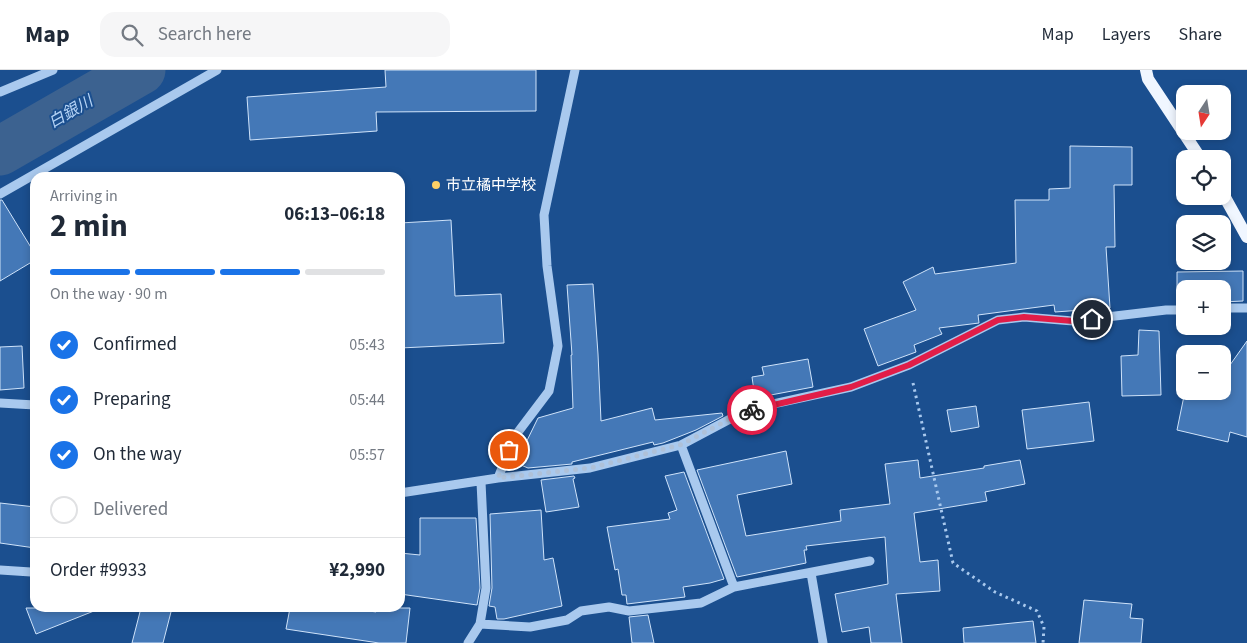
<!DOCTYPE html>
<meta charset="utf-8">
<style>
body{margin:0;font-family:"Source Sans 3","Noto Sans JP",sans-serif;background:#f6f6f7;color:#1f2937;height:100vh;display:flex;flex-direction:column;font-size:19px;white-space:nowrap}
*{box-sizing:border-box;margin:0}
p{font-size:16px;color:#747a83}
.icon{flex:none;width:28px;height:28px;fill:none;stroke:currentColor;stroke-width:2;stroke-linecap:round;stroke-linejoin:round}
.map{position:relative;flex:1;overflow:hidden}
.details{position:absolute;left:30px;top:102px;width:375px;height:440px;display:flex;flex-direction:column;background:#fff;border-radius:15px;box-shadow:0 2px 8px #0003}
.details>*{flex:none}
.needle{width:32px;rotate:192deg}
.fabs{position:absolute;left:1176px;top:15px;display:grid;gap:10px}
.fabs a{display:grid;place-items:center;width:55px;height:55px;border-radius:10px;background:#fff;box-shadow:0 2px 8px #0003;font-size:25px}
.pin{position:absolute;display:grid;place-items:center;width:42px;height:42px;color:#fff;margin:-21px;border:2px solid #fff;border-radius:50%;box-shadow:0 1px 5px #0007}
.courier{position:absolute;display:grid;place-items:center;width:50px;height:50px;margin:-25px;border:4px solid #e11d48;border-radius:50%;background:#fff;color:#222;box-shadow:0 1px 6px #0007}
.headline em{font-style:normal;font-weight:700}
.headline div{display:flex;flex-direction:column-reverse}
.headline{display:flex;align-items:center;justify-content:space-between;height:85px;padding:0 20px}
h1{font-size:32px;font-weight:700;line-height:38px}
.bar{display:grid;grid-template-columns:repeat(4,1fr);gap:8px 5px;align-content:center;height:60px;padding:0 20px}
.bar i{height:6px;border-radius:4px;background:#e0e1e3}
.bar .on{background:#1a73e8}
.bar p{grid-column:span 4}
.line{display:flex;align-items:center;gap:12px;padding:0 20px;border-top:1px solid #e0e1e3}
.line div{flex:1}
ol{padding:0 20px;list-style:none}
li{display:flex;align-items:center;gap:15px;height:55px}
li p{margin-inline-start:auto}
li .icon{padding:5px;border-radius:50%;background:#1a73e8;color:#fff;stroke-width:4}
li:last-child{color:#747a83}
li i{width:28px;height:28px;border:2px solid #e0e1e3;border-radius:50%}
header{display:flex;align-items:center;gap:30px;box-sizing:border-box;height:70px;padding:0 25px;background:#fff;border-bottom:1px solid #e0e1e3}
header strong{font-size:24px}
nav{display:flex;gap:28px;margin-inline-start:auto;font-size:18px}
.search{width:350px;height:45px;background:#f6f6f7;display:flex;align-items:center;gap:12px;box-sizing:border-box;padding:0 18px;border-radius:15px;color:#747a83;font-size:19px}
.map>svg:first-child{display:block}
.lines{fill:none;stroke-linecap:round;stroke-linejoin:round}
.river{stroke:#3c6290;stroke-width:49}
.building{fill:#4478b7;stroke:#cfe3fa}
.path{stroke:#a9c9ee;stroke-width:3;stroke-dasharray:2.5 4;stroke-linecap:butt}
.minor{stroke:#a9c9ee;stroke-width:9}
.major{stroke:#f0f6ff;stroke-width:12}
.done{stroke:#afc1d8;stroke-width:5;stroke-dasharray:0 9}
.route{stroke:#e11d48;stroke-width:6}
.poi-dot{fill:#ffd166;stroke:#1b4f8f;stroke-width:2}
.labels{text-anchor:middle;stroke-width:4;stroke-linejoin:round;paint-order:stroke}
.poi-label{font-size:15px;fill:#fff;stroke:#1b4f8f;text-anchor:start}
.water-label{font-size:16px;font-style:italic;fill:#b5d3f5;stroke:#1b4f8f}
</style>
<header>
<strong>Map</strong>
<div class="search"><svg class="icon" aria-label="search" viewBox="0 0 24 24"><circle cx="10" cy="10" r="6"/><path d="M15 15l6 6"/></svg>Search here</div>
<nav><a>Map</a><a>Layers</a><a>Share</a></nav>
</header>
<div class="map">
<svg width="1247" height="573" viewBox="0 0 1247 573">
<rect width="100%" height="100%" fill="#1b4f8f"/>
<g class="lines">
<!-- river -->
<path class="river" d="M0,81L141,0"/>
</g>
<!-- building -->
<path class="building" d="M385,0H536V41L376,42L377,61L250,70L247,27L386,17Z
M1070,76L1132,77V115H1114L1115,177H1106L1110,238L1055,242L1054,235L978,245L979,253L939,258L942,264L914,275L916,282L878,296L864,259L916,240L903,212L933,197L935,204L1016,193L1015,130H1049V119L1070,118Z
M0,130H2L35,184V190L0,211Z
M451,150L455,226L501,224L504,273L400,278V153Z
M1243,201V231L1222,232V219H1185V232H1177V202Z
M593,214L598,284L601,351L652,338L655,350L722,343L723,346L696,360L663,373L654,375L653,372L572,392V394L528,398L516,393L538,348L573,338L571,285H572L567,215Z
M1139,260L1159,261L1161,325L1122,326L1121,286L1138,285Z
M1247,271V367L1230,362L1228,372L1177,360L1185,321H1222V301L1225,302Z
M22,276L24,318L0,320V277Z
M808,289L813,317L755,328L752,307L764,305L762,297Z
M1089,332L1094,371L1027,379L1022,340Z
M976,336L979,357L951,362L947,340Z
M786,381L792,414L737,425L746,466L841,451L840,440L890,434L885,394L918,390L920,408L984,398V396L1020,390L1025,414L985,422L987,431L914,443L920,492L938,490L940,521L896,524L902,573H871L869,557L842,562L835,524L888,514L885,467L806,476L807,480H804L806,493L737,507L697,400Z
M684,402L724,509L710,513L683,517L685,527L627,534L626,525H622L618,499L615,500L607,457L670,449L668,443L677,440L665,406Z
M574,406L575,408L573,409L579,437L546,442L541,410Z
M0,433L35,437V478L0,473Z
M541,440L544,490L553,488L562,536L504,549H497L495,537L489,536L492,518L490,444Z
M420,448H476L480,518L477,535L400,524V483L420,485Z
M1084,530L1132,534L1130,548L1143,549L1141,573H1079Z
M26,538H99V539L36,564Z
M141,538H172L163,573H132Z
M290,538H350L376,542L377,538H410L406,573H379L286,559Z
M648,545L654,573H632L629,547Z
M1033,551L1036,573H964L963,558Z"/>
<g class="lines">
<!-- path -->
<path class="path" d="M913,313L953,493L995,522L1037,541L1044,557L1043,573"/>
<!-- minor -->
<path class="minor" d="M0,22L53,0
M0,124L217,0
M1222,238H1247
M0,333L35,335
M681,375L734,517
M498,408L590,398L681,375L730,349L759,337L851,317L909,295L998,250L1024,247L1073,251L1166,240H1185
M400,423L498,408L515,366L549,321L558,276L547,196L544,145L575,0
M0,500L31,502L35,501
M811,503L823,573
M480,554L530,557L567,550L581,541L609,537L629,541L701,533L734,517L870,491
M468,573L480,554L486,518L481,412"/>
<!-- major -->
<path class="major" d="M1146,0L1148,9L1201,89
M1222,122L1247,167"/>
</g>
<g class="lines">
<!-- done -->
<path class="done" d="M509,380L498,408L590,398L680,375L730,349L752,340"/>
<!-- route -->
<path class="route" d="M752,340L851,317L909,295L998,250L1024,247L1073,251L1092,249"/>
</g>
<!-- markers -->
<circle class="poi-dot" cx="436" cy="115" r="5"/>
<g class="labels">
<!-- poi labels -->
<g class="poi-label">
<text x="446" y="120">市立橘中学校</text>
</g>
<!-- water labels -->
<g class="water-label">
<text transform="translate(70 41) rotate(-30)" y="6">白銀川</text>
</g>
</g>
</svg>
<div class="fabs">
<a><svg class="needle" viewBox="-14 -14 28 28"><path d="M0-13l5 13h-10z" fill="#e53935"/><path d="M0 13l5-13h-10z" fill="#747a83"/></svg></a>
<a><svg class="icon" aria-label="locate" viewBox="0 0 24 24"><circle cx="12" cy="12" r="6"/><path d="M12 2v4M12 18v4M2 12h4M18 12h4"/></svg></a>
<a><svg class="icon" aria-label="layers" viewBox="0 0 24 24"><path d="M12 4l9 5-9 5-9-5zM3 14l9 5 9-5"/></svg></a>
<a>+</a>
<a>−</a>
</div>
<div class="pin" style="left:509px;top:380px;background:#ea580c"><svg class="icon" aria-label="bag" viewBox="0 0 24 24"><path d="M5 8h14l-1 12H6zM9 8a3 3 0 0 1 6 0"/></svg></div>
<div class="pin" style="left:1092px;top:249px;background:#1f2937"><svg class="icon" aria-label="home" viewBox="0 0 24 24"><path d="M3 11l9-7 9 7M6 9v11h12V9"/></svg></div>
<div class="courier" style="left:752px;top:340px"><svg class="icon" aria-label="bike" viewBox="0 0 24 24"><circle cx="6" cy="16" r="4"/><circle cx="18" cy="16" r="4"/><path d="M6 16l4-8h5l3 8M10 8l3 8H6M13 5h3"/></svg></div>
<section class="details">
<div class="headline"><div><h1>2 min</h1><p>Arriving in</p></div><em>06:13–06:18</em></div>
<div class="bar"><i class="on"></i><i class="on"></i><i class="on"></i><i></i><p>On the way · 90 m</p></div>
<ol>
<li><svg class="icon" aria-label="check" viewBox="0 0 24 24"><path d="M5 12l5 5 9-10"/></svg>Confirmed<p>05:43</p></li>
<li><svg class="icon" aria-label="check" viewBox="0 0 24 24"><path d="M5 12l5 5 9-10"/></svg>Preparing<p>05:44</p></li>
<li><svg class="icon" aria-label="check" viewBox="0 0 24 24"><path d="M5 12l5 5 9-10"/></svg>On the way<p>05:57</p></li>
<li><i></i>Delivered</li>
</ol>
<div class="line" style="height:65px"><div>Order #9933</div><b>¥2,990</b></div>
</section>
</div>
